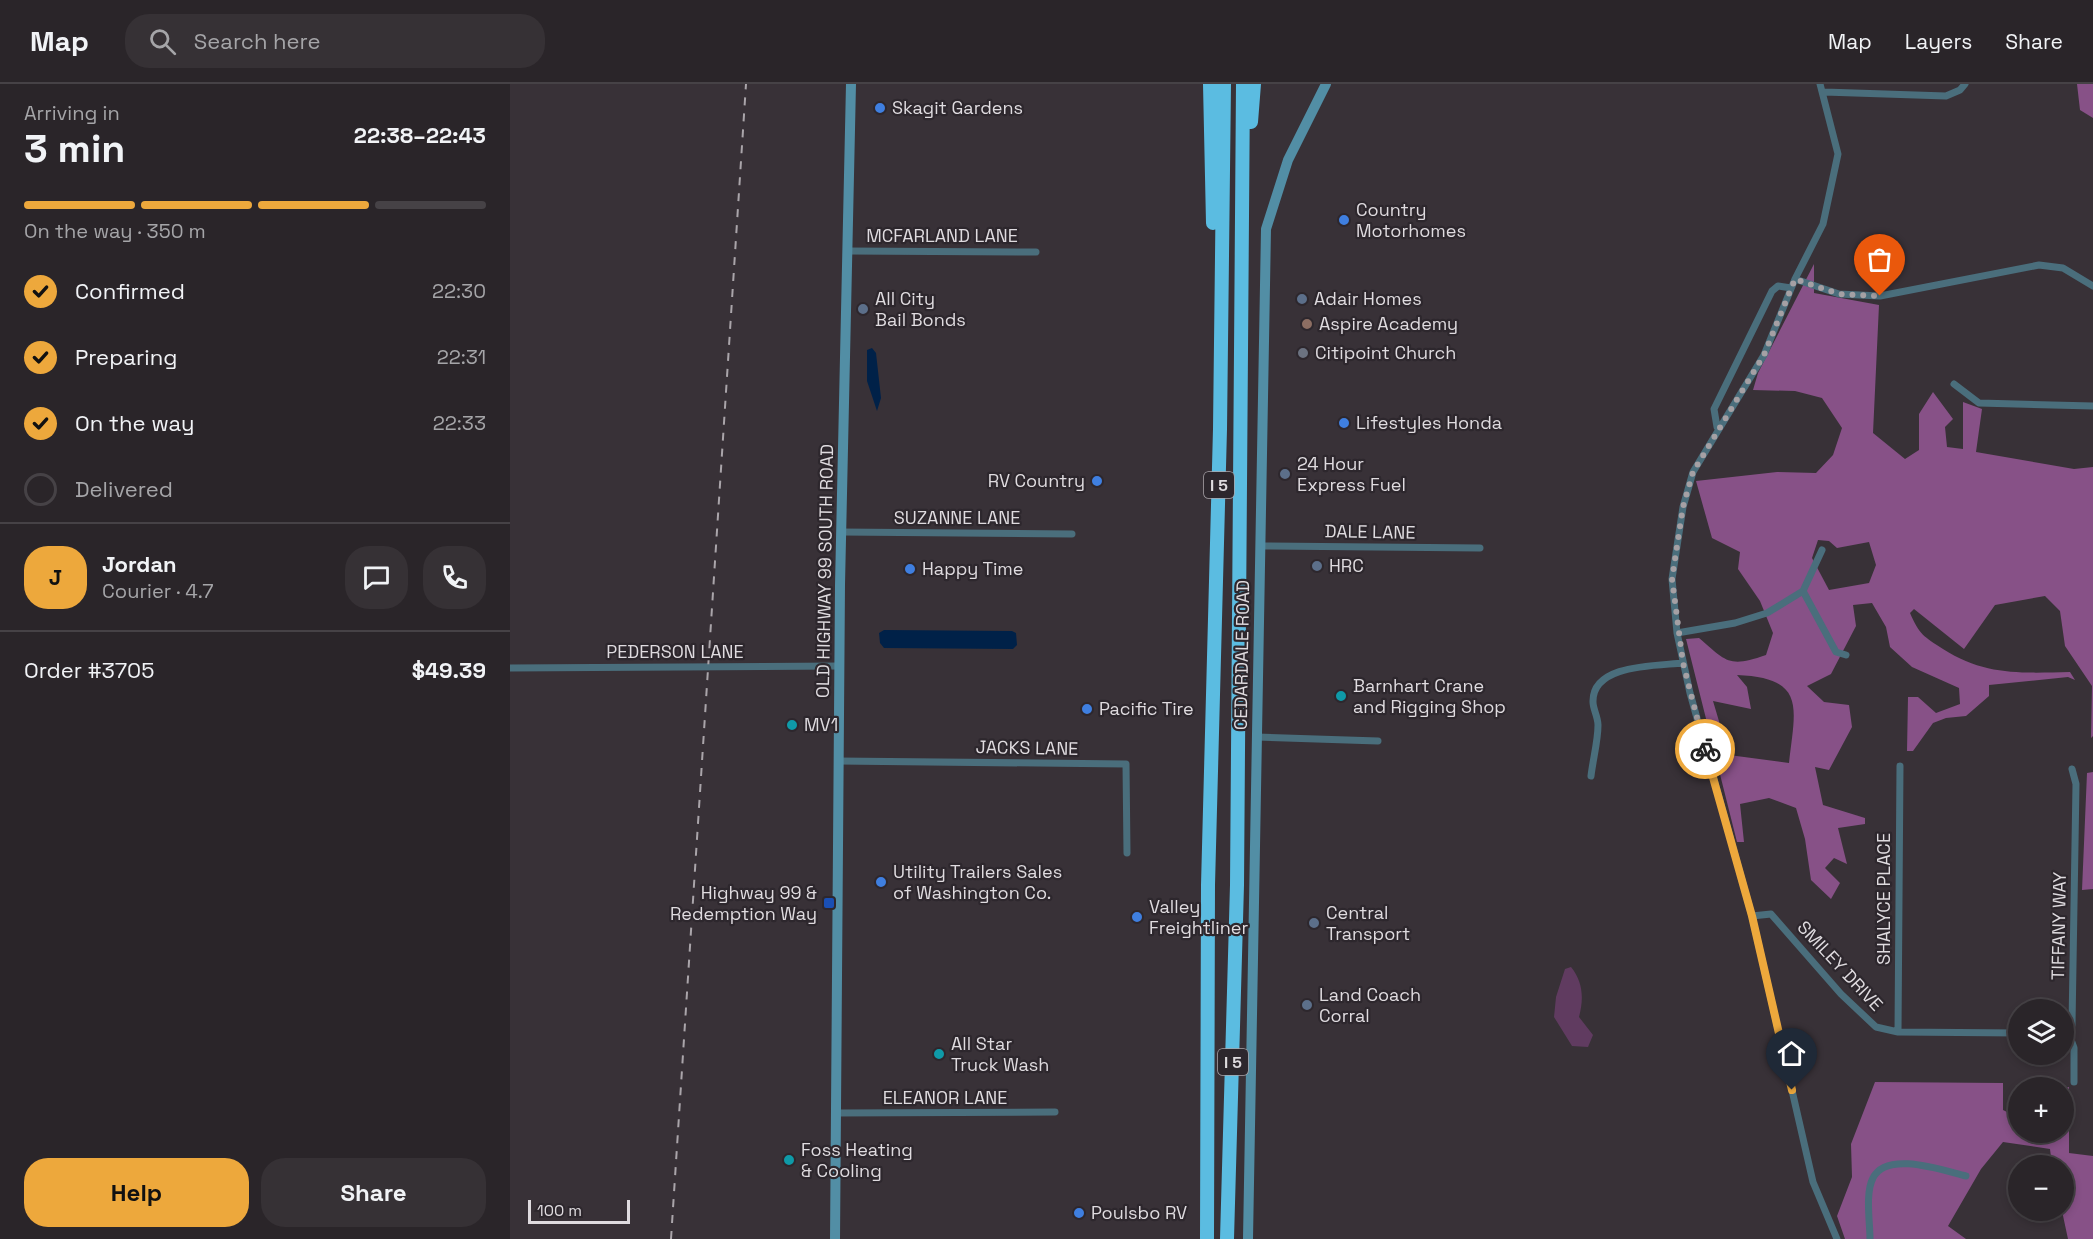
<!DOCTYPE html>
<meta charset="utf-8">
<style>
body{margin:0;font-family:"Space Grotesk",sans-serif;background:#363135;color:#f1f3f6;height:100vh;display:flex;flex-direction:column;font-size:22px;white-space:nowrap}
*{box-sizing:border-box;margin:0}
p{font-size:20px;color:#a5a5a8}
.icon{flex:none;width:33px;height:33px;fill:none;stroke:currentColor;stroke-width:2;stroke-linecap:round;stroke-linejoin:round}
.map{position:relative;flex:1;overflow:hidden}
.panel{display:flex;flex-direction:column;background:#2a2529;width:510px}
.panel>*{flex:none}
.fabs{position:absolute;left:1498px;top:915px;display:grid;gap:12px}
.fabs a{display:grid;place-items:center;width:66px;height:66px;border-radius:50%;background:#2a2529;box-shadow:0 3px 9px #0003,0 0 0 2px #464246;font-size:30px}
.scale{position:absolute;left:18px;bottom:15px;width:102px;box-sizing:border-box;padding-left:6px;border:3px solid #dfdbdf;border-top:0;font-size:16px;line-height:21px;white-space:nowrap;color:#dfdbdf;-webkit-text-stroke:4px #2d272d;paint-order:stroke}
.pin{position:absolute;display:grid;place-items:center;width:51px;height:51px;color:#fff;margin:-62px -26px;border-radius:50% 50% 50% 0;rotate:-45deg;box-shadow:0 0 6px #0007}
.pin .icon{rotate:45deg}
.courier{position:absolute;display:grid;place-items:center;width:60px;height:60px;margin:-30px;border:4px solid #eda83c;border-radius:50%;background:#fff;color:#222;box-shadow:0 2px 8px #0007}
.overview em{font-style:normal;font-weight:700}
.overview div{display:flex;flex-direction:column-reverse}
.overview{display:flex;align-items:center;justify-content:space-between;height:102px;padding:0 24px}
h1{font-size:39px;font-weight:700;line-height:45px}
.bar{display:grid;grid-template-columns:repeat(4,1fr);gap:9px 6px;align-content:center;height:72px;padding:0 24px}
.bar i{height:8px;border-radius:4px;background:#464246}
.bar .active{background:#eda83c}
.bar p{grid-column:span 4}
.line{display:flex;align-items:center;gap:15px;padding:0 24px;border-top:2px solid #464246}
.line div{flex:1}
.round{display:grid;place-items:center;flex:none;width:63px;height:63px;border-radius:24px;background:#363135}
ol{padding:0 24px;list-style:none}
li{display:flex;align-items:center;gap:18px;height:66px}
li p{margin-inline-start:auto}
li .icon{padding:6px;border-radius:50%;background:#eda83c;color:#111;stroke-width:4}
li:last-child{color:#a5a5a8}
li i{width:33px;height:33px;border:3px solid #464246;border-radius:50%}
.button{display:flex;gap:12px;margin-top:auto;padding:12px 24px}
.button a{flex:1;height:69px;border-radius:24px;background:#eda83c;color:#111;font-size:24px;font-weight:700;line-height:69px;text-align:center}
.button a+a{background:#363135;color:#f1f3f6}
header{display:flex;align-items:center;gap:36px;box-sizing:border-box;height:84px;padding:0 30px;background:#2a2529;border-bottom:2px solid #464246}
header strong{font-size:28px}
nav{display:flex;gap:33px;margin-inline-start:auto;font-size:21px}
.search{width:420px;height:54px;background:#363135;display:flex;align-items:center;gap:15px;box-sizing:border-box;padding:0 21px;border-radius:24px;color:#a5a5a8;font-size:22px}
main{display:flex;flex:1;min-height:0}
.map>svg:first-child{display:block}
.green{fill:#603b60}
.forest{fill:#875187;fill-rule:evenodd}
.water{fill:#002148}
.lines{fill:none;stroke-linecap:round;stroke-linejoin:round}
.street{stroke:#4a6e7c;stroke-width:7}
.secondary{stroke:#528ea5;stroke-width:10}
.highway{stroke:#5bbce1;stroke-width:14}
.rail{stroke:#aaa5aa;stroke-width:2;stroke-dasharray:8 8;stroke-linecap:butt}
.done{stroke:#a5a0a4;stroke-width:6;stroke-dasharray:0 10.8}
.route{stroke:#eda83c;stroke-width:8}
.shop-dot{fill:#3f7fe0;stroke:#2d272d;stroke-width:2}
.service-dot{fill:#5c6f8a;stroke:#2d272d;stroke-width:2}
.education-dot{fill:#8d6e63;stroke:#2d272d;stroke-width:2}
.worship-dot{fill:#6b7280;stroke:#2d272d;stroke-width:2}
.culture-dot{fill:#0f9aa8;stroke:#2d272d;stroke-width:2}
.transit-dot{fill:#1a4fb4;stroke:#2d272d;stroke-width:2}
.labels{text-anchor:middle;stroke-width:4.5;stroke-linejoin:round;paint-order:stroke}
.shield{fill:#2d272d;stroke:#aaa5aa;stroke-width:1.5}
.shield-label{font-size:16px;font-weight:bold;fill:#dfdbdf}
.poi-label{font-size:18px;fill:#dfdbdf;stroke:#2d272d;text-anchor:start}
.street-label{font-size:18px;fill:#dfdbdf;stroke:#2d272d}
</style>
<header>
<strong>Map</strong>
<div class="search"><svg class="icon" aria-label="search" viewBox="0 0 24 24"><circle cx="10" cy="10" r="6"/><path d="M15 15l6 6"/></svg>Search here</div>
<nav><a>Map</a><a>Layers</a><a>Share</a></nav>
</header>
<main>
<section class="panel">
<div class="overview"><div><h1>3 min</h1><p>Arriving in</p></div><em>22:38–22:43</em></div>
<div class="bar"><i class="active"></i><i class="active"></i><i class="active"></i><i></i><p>On the way · 350 m</p></div>
<ol>
<li><svg class="icon" aria-label="check" viewBox="0 0 24 24"><path d="M5 12l5 5 9-10"/></svg>Confirmed<p>22:30</p></li>
<li><svg class="icon" aria-label="check" viewBox="0 0 24 24"><path d="M5 12l5 5 9-10"/></svg>Preparing<p>22:31</p></li>
<li><svg class="icon" aria-label="check" viewBox="0 0 24 24"><path d="M5 12l5 5 9-10"/></svg>On the way<p>22:33</p></li>
<li><i></i>Delivered</li>
</ol>
<div class="line" style="height:108px"><b class="round" style="background:#eda83c;color:#111">J</b><div><b>Jordan</b><p>Courier · 4.7</p></div><a class="round"><svg class="icon" aria-label="chat" viewBox="0 0 24 24"><path d="M4 5h16v11H9l-5 4z"/></svg></a><a class="round"><svg class="icon" aria-label="phone" viewBox="0 0 24 24"><path d="M5 4h4l2 5-3 2q2 4 5 5l2-3 5 2v4C11 20 4 13 5 4z"/></svg></a></div>
<div class="line" style="height:78px"><div>Order #3705</div><b>$49.39</b></div>
<div class="button"><a>Help</a><a>Share</a></div>
</section>
<div class="map">
<svg width="1583" height="1155" viewBox="0 0 1583 1155">
<rect width="100%" height="100%" fill="#383137"/>
<!-- green -->
<path class="green" d="M1061,883C1073,898 1074,914 1069,933L1083,951L1078,963L1062,962L1044,933L1046,913L1055,885Z"/>
<!-- forest -->
<path class="forest" d="M1567,0H1583V34L1570,26Z
M1304,180V209L1369,221L1363,349L1395,375L1409,366V330L1423,308L1443,335L1435,343L1437,363L1453,365V318L1472,325L1466,368L1564,385L1583,383V652L1581,654L1582,602L1555,562L1550,527L1535,512L1485,521L1454,565L1404,525L1400,529C1409,550 1414,553 1433,565C1475,592 1512,589 1560,588L1565,596L1558,593L1479,601V612L1456,632L1436,634L1423,639L1403,667H1397L1398,613H1408L1426,629L1450,620L1449,604L1402,583L1380,563L1376,543L1362,519L1343,521L1346,542L1321,590L1297,602L1314,618L1339,621L1342,643L1319,686L1305,683L1313,721L1355,734V740L1328,744L1337,780L1324,774L1315,784L1330,799L1321,815L1301,796L1295,755L1286,724L1259,714L1230,720L1234,758H1227L1176,555L1189,554C1217,578 1219,584 1256,571L1263,549L1250,517L1228,485L1230,468L1202,454L1186,397L1267,388L1306,389L1323,371L1332,344L1312,314L1285,307L1243,306L1248,289ZM1308,456L1319,457L1327,464L1359,458L1366,481L1359,499L1319,506L1302,474ZM1227,591C1297,594 1285,624 1279,679L1219,671L1203,617L1241,625L1237,603Z
M1583,688V805L1572,806L1577,689Z
M1365,998L1493,999V1026L1509,1034V1048H1554V1004L1559,1003V1069L1583,1072V1155H1558L1552,1127L1554,1126V1082L1542,1081L1540,1065L1493,1058L1471,1085L1438,1142L1456,1155H1335L1327,1132L1342,1093L1341,1060Z"/>
<!-- water -->
<path class="water" d="M362,264L366,269L371,314L367,327L357,297V266Z
M374,546L502,547L506,549L507,561L503,565L374,564L370,559L369,549Z"/>
<g class="lines">
<!-- street -->
<path class="street" d="M1310,0L1328,70L1313,140L1285,195L1254,271L1183,388L1173,423L1162,495L1167,549L1180,609L1242,832L1303,1098L1327,1155
M1314,8L1436,12L1450,6L1455,0
M338,167L526,168
M1285,195L1329,210L1370,212L1529,181L1553,184L1583,202
M1444,300L1469,319L1583,322
M1207,343L1204,325L1262,207L1268,202L1281,204
M331,448L562,450
M750,462L970,464
M1293,507L1326,568L1336,571
M1167,549L1225,539L1257,529L1293,507L1312,466
M0,584L330,582
M747,653L868,657
M328,677L616,680L617,769
M1562,685L1566,700L1562,941L1559,950L1564,964V998
M1081,692C1083,675 1088,657 1088,641C1088,633 1083,625 1083,618C1082,580 1146,582 1173,579
M1242,832L1261,830L1331,910L1366,943L1388,948L1509,949
M1388,948L1390,682
M327,1029L545,1028
M1360,1155C1360,1138 1355,1109 1363,1094C1377,1066 1434,1087 1456,1092"/>
<!-- secondary -->
<path class="secondary" d="M325,1155L330,501L341,0
M738,1155L756,145L778,76L816,0"/>
<!-- highway -->
<path class="highway" d="M700,0L703,139
M741,38L744,0
M697,1155L698,801L710,345L714,0
M717,1155L727,801L733,0"/>
<!-- rail -->
<path class="rail" d="M161,1155L236,0"/>
</g>
<g class="lines">
<!-- done -->
<path class="done" d="M1195,665L1173,579L1162,495L1173,423L1183,388L1254,271L1285,195L1329,210L1370,212"/>
<!-- route -->
<path class="route" d="M1195,665L1242,832L1282,1006"/>
</g>
<!-- markers -->
<g class="shop-dot">
<circle cx="370" cy="24" r="6"/>
<circle cx="834" cy="136" r="6"/>
<circle cx="834" cy="339" r="6"/>
<circle cx="587" cy="397" r="6"/>
<circle cx="400" cy="485" r="6"/>
<circle cx="577" cy="625" r="6"/>
<circle cx="371" cy="798" r="6"/>
<circle cx="627" cy="833" r="6"/>
<circle cx="569" cy="1129" r="6"/>
</g>
<g class="service-dot">
<circle cx="792" cy="215" r="6"/>
<circle cx="353" cy="225" r="6"/>
<circle cx="775" cy="390" r="6"/>
<circle cx="807" cy="482" r="6"/>
<circle cx="804" cy="839" r="6"/>
<circle cx="797" cy="921" r="6"/>
</g>
<circle class="education-dot" cx="797" cy="240" r="6"/>
<circle class="worship-dot" cx="793" cy="269" r="6"/>
<g class="culture-dot">
<circle cx="831" cy="612" r="6"/>
<circle cx="282" cy="641" r="6"/>
<circle cx="429" cy="970" r="6"/>
<circle cx="279" cy="1076" r="6"/>
</g>
<rect class="transit-dot" x="313" y="813" width="12" height="12" rx="3"/>
<g class="labels">
<!-- shield labels -->
<g class="shield">
<rect x="694" y="388" width="30" height="26" rx="4.5"/>
<rect x="708" y="965" width="30" height="26" rx="4.5"/>
</g>
<g class="shield-label">
<text x="709" y="407">I 5</text>
<text x="723" y="984">I 5</text>
</g>
<!-- poi labels -->
<g class="poi-label">
<text x="382" y="30">Skagit Gardens</text>
<text x="846" y="132">Country<tspan x="846" dy="21">Motorhomes</tspan></text>
<text x="365" y="221">All City<tspan x="365" dy="21">Bail Bonds</tspan></text>
<text x="804" y="221">Adair Homes</text>
<text x="809" y="246">Aspire Academy</text>
<text x="805" y="275">Citipoint Church</text>
<text x="846" y="345">Lifestyles Honda</text>
<text x="787" y="386">24 Hour<tspan x="787" dy="21">Express Fuel</tspan></text>
<text x="575" y="403" text-anchor="end">RV Country</text>
<text x="819" y="488">HRC</text>
<text x="412" y="491">Happy Time</text>
<text x="843" y="608">Barnhart Crane<tspan x="843" dy="21">and Rigging Shop</tspan></text>
<text x="589" y="631">Pacific Tire</text>
<text x="294" y="647">MV1</text>
<text x="383" y="794">Utility Trailers Sales<tspan x="383" dy="21">of Washington Co.</tspan></text>
<text x="307" y="815" text-anchor="end">Highway 99 &amp;<tspan x="307" dy="21">Redemption Way</tspan></text>
<text x="639" y="829">Valley<tspan x="639" dy="21">Freightliner</tspan></text>
<text x="816" y="835">Central<tspan x="816" dy="21">Transport</tspan></text>
<text x="809" y="917">Land Coach<tspan x="809" dy="21">Corral</tspan></text>
<text x="441" y="966">All Star<tspan x="441" dy="21">Truck Wash</tspan></text>
<text x="291" y="1072">Foss Heating<tspan x="291" dy="21">&amp; Cooling</tspan></text>
<text x="581" y="1135">Poulsbo RV</text>
</g>
<!-- street labels -->
<g class="street-label">
<text x="432" y="158">MCFARLAND LANE</text>
<text x="447" y="440">SUZANNE LANE</text>
<text transform="translate(860 448) rotate(1)" y="6">DALE LANE</text>
<text transform="translate(315 487) rotate(-89)" y="6">OLD HIGHWAY 99 SOUTH ROAD</text>
<text x="165" y="574">PEDERSON LANE</text>
<text transform="translate(732 571) rotate(-89)" y="6">CEDARDALE ROAD</text>
<text transform="translate(517 664) rotate(1)" y="6">JACKS LANE</text>
<text transform="translate(1374 815) rotate(-90)" y="6">SHALYCE PLACE</text>
<text transform="translate(1549 842) rotate(-89)" y="6">TIFFANY WAY</text>
<text transform="translate(1330 882) rotate(47)" y="6">SMILEY DRIVE</text>
<text x="435" y="1020">ELEANOR LANE</text>
</g>
</g>
</svg>
<div class="fabs">
<a><svg class="icon" aria-label="layers" viewBox="0 0 24 24"><path d="M12 4l9 5-9 5-9-5zM3 14l9 5 9-5"/></svg></a>
<a>+</a>
<a>−</a>
</div>
<div class="scale">100 m</div>
<div class="pin" style="left:1370px;top:212px;background:#ea580c"><svg class="icon" aria-label="bag" viewBox="0 0 24 24"><path d="M5 8h14l-1 12H6zM9 8a3 3 0 0 1 6 0"/></svg></div>
<div class="pin" style="left:1282px;top:1006px;background:#1f2937"><svg class="icon" aria-label="home" viewBox="0 0 24 24"><path d="M3 11l9-7 9 7M6 9v11h12V9"/></svg></div>
<div class="courier" style="left:1195px;top:665px"><svg class="icon" aria-label="bike" viewBox="0 0 24 24"><circle cx="6" cy="16" r="4"/><circle cx="18" cy="16" r="4"/><path d="M6 16l4-8h5l3 8M10 8l3 8H6M13 5h3"/></svg></div>
</div>
</main>
